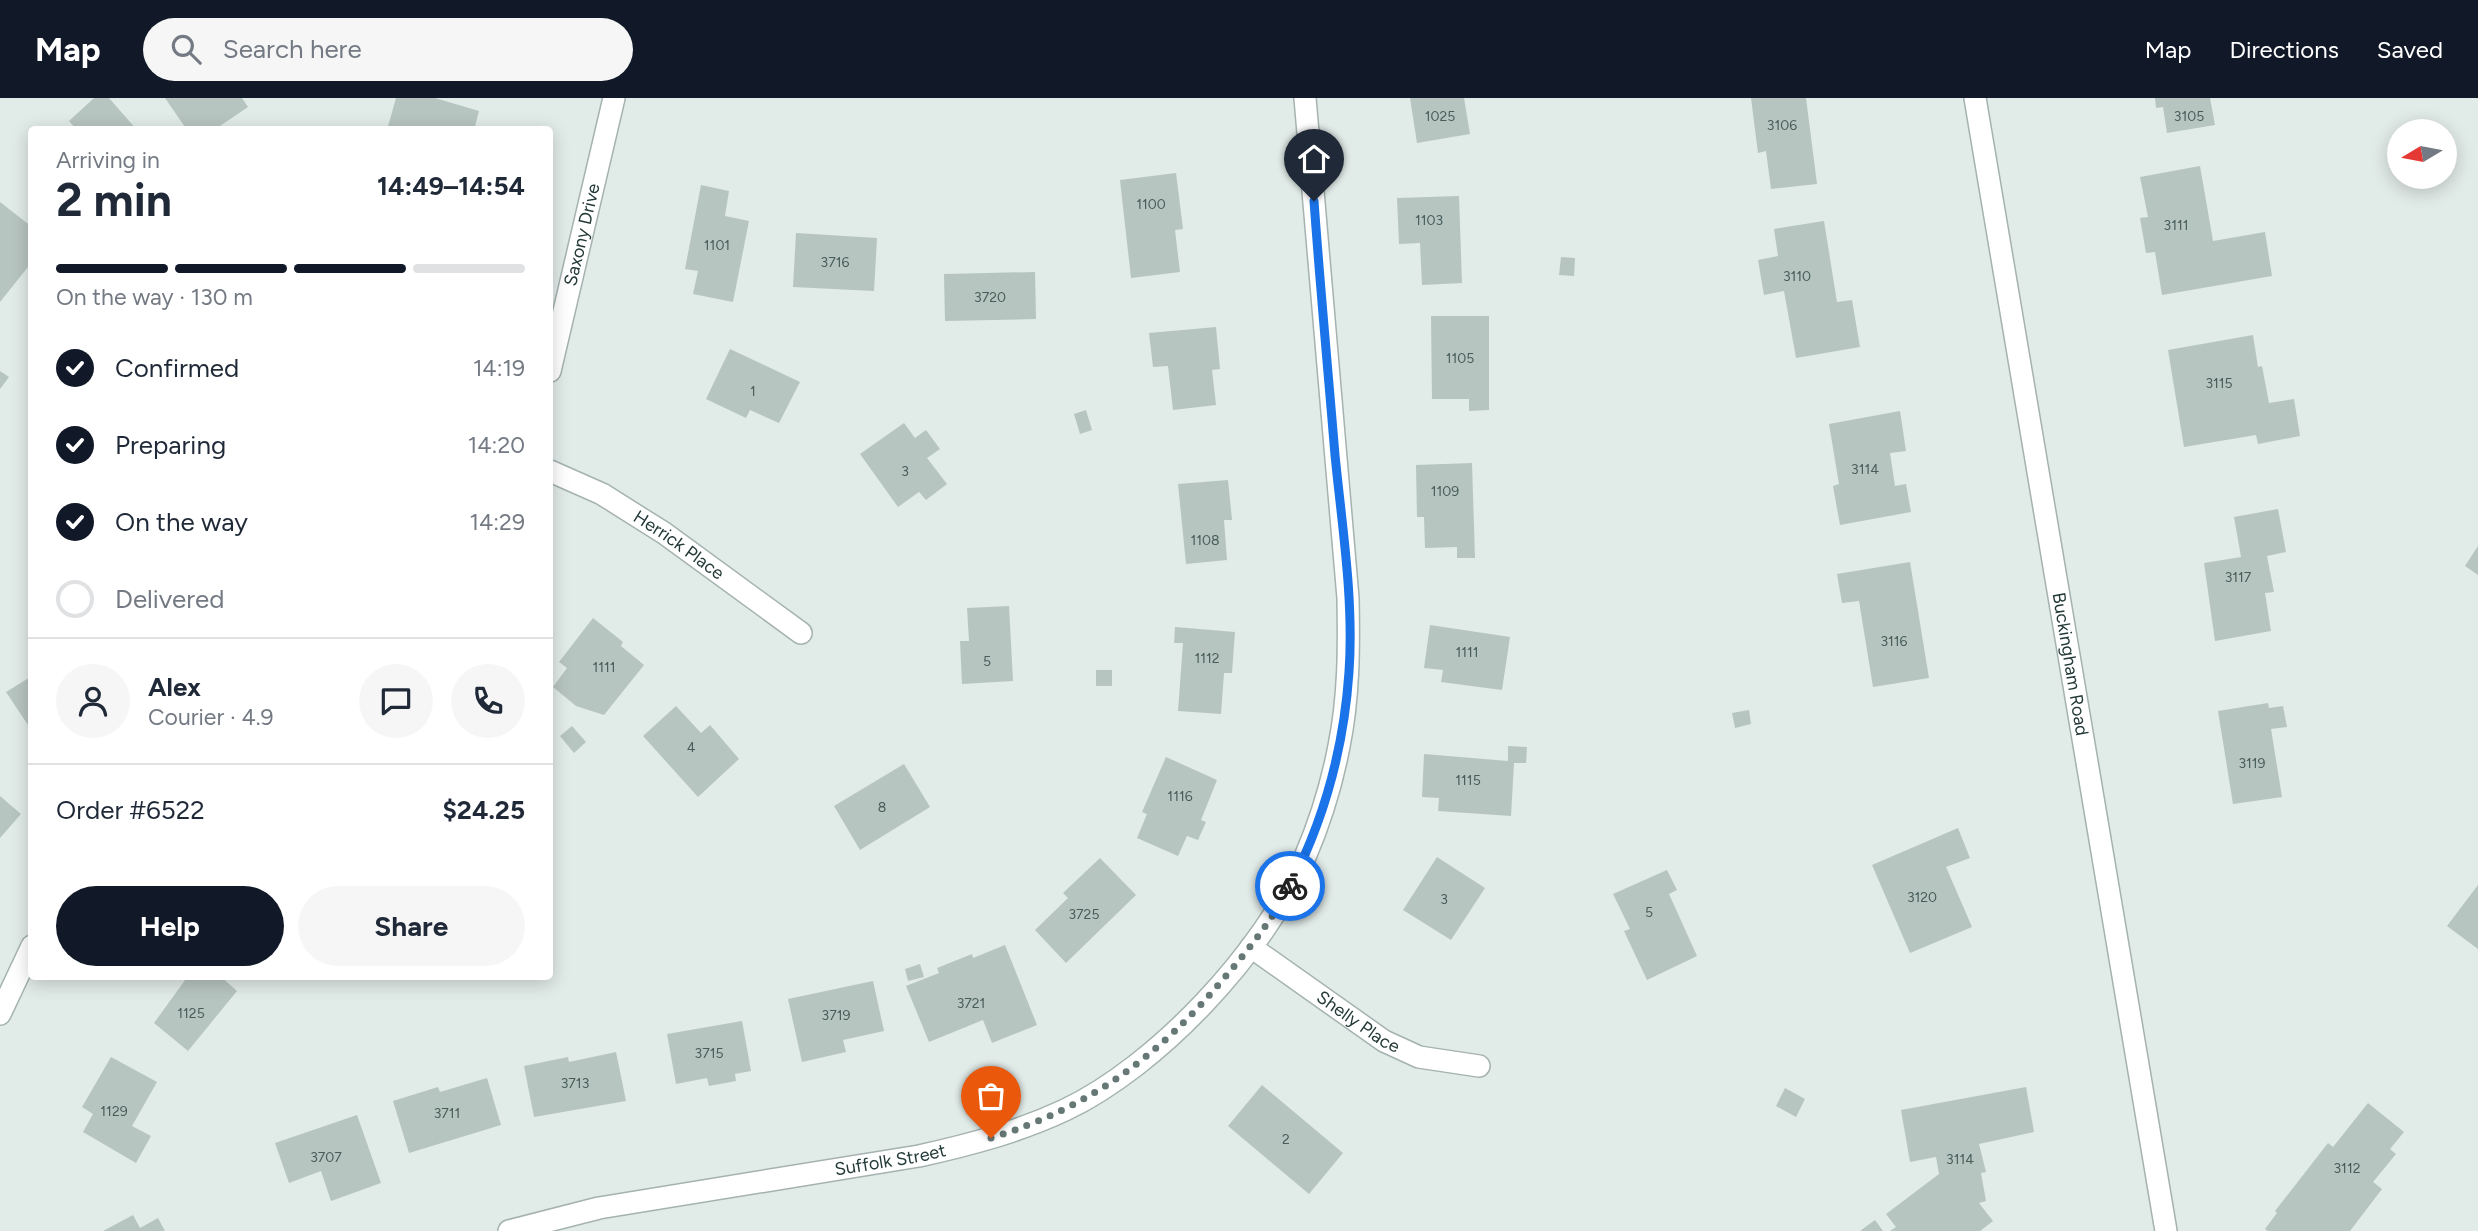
<!DOCTYPE html>
<meta charset="utf-8">
<style>
body{margin:0;font-family:Figtree,sans-serif;background:#f6f6f7;color:#1f2937;height:100vh;display:flex;flex-direction:column;font-size:26px;white-space:nowrap}
*{box-sizing:border-box;margin:0}
p{font-size:23px;color:#747a83}
.icon{flex:none;width:38px;height:38px;fill:none;stroke:currentColor;stroke-width:2;stroke-linecap:round;stroke-linejoin:round}
.map{position:relative;flex:1;overflow:hidden}
.sheet{position:absolute;left:28px;top:28px;width:525px;height:854px;display:flex;flex-direction:column;background:#fff;border-radius:7px;box-shadow:0 4px 18px #0003}
.sheet>*{flex:none}
.needle{width:46px;rotate:260deg}
.controls{position:absolute;left:2387px;top:21px;display:grid;gap:14px}
.controls a{display:grid;place-items:center;width:70px;height:70px;border-radius:50%;background:#fff;box-shadow:0 4px 18px #0003;font-size:35px}
.pin{position:absolute;display:grid;place-items:center;width:60px;height:60px;color:#fff;margin:-72px -30px;border-radius:50% 50% 50% 0;rotate:-45deg;box-shadow:0 0 7px #0007}
.pin .icon{rotate:45deg}
.courier{position:absolute;display:grid;place-items:center;width:70px;height:70px;margin:-35px;border:5px solid #1a73e8;border-radius:50%;background:#fff;color:#222;box-shadow:0 2px 9px #0007}
.headline em{font-style:normal;font-weight:700}
.headline div{display:flex;flex-direction:column-reverse}
.headline{display:flex;align-items:center;justify-content:space-between;height:119px;padding:0 28px}
h1{font-size:46px;font-weight:700;line-height:52px}
.bar{display:grid;grid-template-columns:repeat(4,1fr);gap:10px 7px;align-content:center;height:84px;padding:0 28px}
.bar i{height:9px;border-radius:5px;background:#e0e1e3}
.bar .active{background:#111827}
.bar p{grid-column:span 4}
.line{display:flex;align-items:center;gap:18px;padding:0 28px;border-top:2px solid #e0e1e3}
.line div{flex:1}
.round{display:grid;place-items:center;flex:none;width:74px;height:74px;border-radius:37px;background:#f6f6f7}
ol{padding:0 28px;list-style:none}
li{display:flex;align-items:center;gap:21px;height:77px}
li p{margin-inline-start:auto}
li .icon{padding:7px;border-radius:50%;background:#111827;color:#fff;stroke-width:4}
li:last-child{color:#747a83}
li i{width:38px;height:38px;border:4px solid #e0e1e3;border-radius:50%}
.cta{display:flex;gap:14px;margin-top:auto;padding:14px 28px}
.cta a{flex:1;height:80px;border-radius:42px;background:#111827;color:#fff;font-size:28px;font-weight:700;line-height:80px;text-align:center}
.cta a+a{background:#f6f6f7;color:#1f2937}
header{display:flex;align-items:center;gap:42px;box-sizing:border-box;height:98px;padding:0 35px;background:#111827;color:#fff}
header strong{font-size:33px}
nav{display:flex;gap:38px;margin-inline-start:auto;font-size:24px}
.search{width:490px;height:63px;background:#f6f6f7;display:flex;align-items:center;gap:18px;box-sizing:border-box;padding:0 24px;border-radius:38px;color:#747a83;font-size:26px}
.map>svg:first-child{display:block}
.building{fill:#b7c5c1}
.lines{fill:none;stroke-linecap:round;stroke-linejoin:round}
.street-casing{stroke:#a4b2b0;stroke-width:24}
.street{stroke:#fff;stroke-width:21}
.done{stroke:#667876;stroke-width:7;stroke-dasharray:0 12.6}
.route{stroke:#1a73e8;stroke-width:9}
.labels{text-anchor:middle;stroke-width:6;stroke-linejoin:round;paint-order:stroke}
.number-label{font-size:14px;fill:#485d5a}
.street-label{font-size:18px;fill:#233a38;stroke:#f2f8f5}
</style>
<header>
<strong>Map</strong>
<div class="search"><svg class="icon" aria-label="search" viewBox="0 0 24 24"><circle cx="10" cy="10" r="6"/><path d="M15 15l6 6"/></svg>Search here</div>
<nav><a>Map</a><a>Directions</a><a>Saved</a></nav>
</header>
<div class="map">
<svg width="2478" height="1133" viewBox="0 0 2478 1133">
<rect width="100%" height="100%" fill="#e1ebe8"/>
<!-- building -->
<path class="building" d="M94,0H109L137,32H77L69,23Z
M165,0H242L248,9L214,32H187Z
M396,0H435L479,13L474,32H387Z
M1410,0H1464L1470,36L1417,45Z
M1751,0H1806L1817,86L1771,91L1766,53L1758,55Z
M2155,0H2210L2215,27L2167,35L2163,9L2156,10Z
M2200,68L2213,143L2265,134L2272,178L2162,197L2155,154L2146,155L2140,120L2148,119L2140,79Z
M1176,75L1183,131L1175,132L1180,174L1131,180L1120,82Z
M701,87L729,93L725,118L749,123L733,204L693,196L698,173L685,171Z
M1459,98L1462,185L1422,187L1420,145L1399,146L1397,100Z
M0,104L32,129V164L0,204Z
M1824,123L1837,204L1852,202L1860,249L1796,260L1784,193L1764,197L1758,162L1778,158L1774,131Z
M796,135L877,140L874,193L793,189Z
M1561,159L1575,160L1574,178L1559,177Z
M1035,174L1036,221L945,223L944,176Z
M1431,218H1489V312L1469,313V301H1432Z
M1216,229L1220,271L1212,272L1216,307L1173,312L1168,268L1153,269L1149,235Z
M2253,237L2258,269L2262,268L2269,305L2294,301L2300,338L2258,346L2256,337L2184,349L2168,252Z
M730,251L800,284L779,325L750,312L746,320L706,301Z
M0,273L9,279L0,291Z
M1086,312L1092,332L1080,336L1074,316Z
M1900,313L1906,353L1890,355L1895,388L1906,386L1911,414L1840,427L1833,388L1839,386L1829,326Z
M904,325L915,340L926,332L940,351L927,360L947,386L926,402L919,394L898,409L860,356Z
M1472,365L1475,460H1457V449L1425,450L1424,419H1417L1416,367Z
M1228,382L1232,422H1224L1227,462L1186,466L1178,386Z
M2278,411L2286,454L2267,458L2274,494L2265,495L2271,533L2215,543L2204,465L2241,459L2234,419Z
M2478,448V477L2465,468Z
M1910,464L1929,580L1873,589L1859,503L1842,505L1837,476Z
M1009,508L1013,583L962,586L960,543H969L967,510Z
M593,520L623,544L621,548L644,567L604,617L576,608L553,589L567,570L559,564Z
M1430,527L1510,539L1502,592L1441,584L1443,572L1424,570Z
M1175,529L1235,534L1232,575H1224L1221,616L1178,613L1183,545H1174Z
M1096,572H1112V588H1096Z
M32,578V633L6,594Z
M2268,605L2269,610L2283,608L2287,629L2271,631L2282,699L2233,706L2218,613Z
M676,608L701,635L710,627L739,661L698,699L643,638Z
M1749,612L1751,626L1735,630L1732,615Z
M572,628L586,644L574,655L560,638Z
M1508,648L1527,649L1526,665H1514L1511,718L1438,713L1439,700L1422,699L1424,656L1508,663Z
M1166,659L1217,682L1201,722L1206,724L1198,742L1187,738L1178,758L1137,740L1147,716L1142,714Z
M904,666L930,709L860,752L834,708Z
M0,698L21,716L0,740Z
M1958,730L1970,760L1946,769L1972,829L1910,855L1872,767Z
M1437,759L1485,790L1451,842L1403,812Z
M1100,760L1136,797L1066,865L1035,832L1068,800L1063,795Z
M1667,772L1677,792L1669,796L1697,858L1647,882L1624,833L1630,831L1613,796Z
M2478,787V851L2447,828Z
M1005,847L1037,927L992,945L983,922L929,944L906,888L939,875L937,870L972,856L973,860Z
M920,866L924,879L908,883L905,871Z
M188,878H220L237,893L188,953L154,925Z
M873,883L884,933L843,942L846,954L802,964L788,901Z
M742,923L751,973L735,976L736,983L709,988L707,980L676,986L667,936Z
M616,954L626,1003L534,1019L524,968L568,959L569,964Z
M111,959L157,984L132,1028L151,1038L136,1065L83,1034L93,1016L82,1009Z
M487,980L501,1027L409,1055L393,1003L438,989L440,994Z
M1262,987L1343,1055L1309,1096L1228,1028Z
M2026,989L2034,1034L1979,1046L1986,1074L1981,1075L1986,1103L1979,1105L1993,1123L1980,1133H1890L1896,1129L1886,1116L1939,1076L1936,1059L1910,1064L1901,1012Z
M1785,990L1805,1001L1796,1019L1776,1008Z
M2368,1005L2404,1034L2390,1051L2396,1056L2373,1084L2382,1091L2350,1133H2268L2265,1131L2277,1115L2275,1113L2328,1045L2333,1049Z
M357,1017L381,1085L331,1103L321,1073L289,1085L275,1045Z
M133,1117L140,1130L158,1120L165,1133H103Z
M1875,1122L1883,1133H1860Z"/>
<g class="lines">
<!-- street casing -->
<g class="street-casing">
<g id="street">
<path id="s1" d="M1975,0L2166,1133"/>
<path id="s2" d="M550,273L614,0"/>
<path id="s3" d="M550,373L602,396L664,435L801,535"/>
<path id="s4" d="M1251,849L1384,943L1419,959L1479,968"/>
<path d="M0,916L32,848"/>
<path id="s5" d="M509,1133L599,1110L919,1058C969,1047 1018,1034 1065,1012C1158,968 1265,853 1305,759C1320,724 1332,685 1339,648C1349,599 1349,549 1348,500L1305,0"/>
</g>
</g>
<!-- street -->
<use href="#street" class="street"/>
</g>
<g class="lines">
<!-- done -->
<path class="done" d="M991,1040C1091,1009 1158,959 1225,879C1249,851 1273,821 1290,788"/>
<!-- route -->
<path class="route" d="M1290,788C1324,722 1344,648 1349,574C1354,502 1342,428 1335,357C1328,272 1320,187 1314,103"/>
</g>
<g class="labels">
<!-- number labels -->
<g class="number-label">
<text x="1440" y="23">1025</text>
<text x="2189" y="23">3105</text>
<text x="1782" y="32">3106</text>
<text x="1151" y="111">1100</text>
<text x="1429" y="127">1103</text>
<text x="2176" y="132">3111</text>
<text x="717" y="152">1101</text>
<text x="835" y="169">3716</text>
<text x="1797" y="183">3110</text>
<text x="990" y="204">3720</text>
<text x="1460" y="265">1105</text>
<text x="2219" y="290">3115</text>
<text x="753" y="298">1</text>
<text x="1865" y="376">3114</text>
<text x="905" y="378">3</text>
<text x="1445" y="398">1109</text>
<text x="1205" y="447">1108</text>
<text x="2238" y="484">3117</text>
<text x="1894" y="548">3116</text>
<text x="1467" y="559">1111</text>
<text x="1207" y="565">1112</text>
<text x="987" y="568">5</text>
<text x="604" y="574">1111</text>
<text x="691" y="654">4</text>
<text x="2252" y="670">3119</text>
<text x="1468" y="687">1115</text>
<text x="1180" y="703">1116</text>
<text x="882" y="714">8</text>
<text x="1922" y="804">3120</text>
<text x="1444" y="806">3</text>
<text x="1649" y="819">5</text>
<text x="1084" y="821">3725</text>
<text x="971" y="910">3721</text>
<text x="191" y="920">1125</text>
<text x="836" y="922">3719</text>
<text x="709" y="960">3715</text>
<text x="575" y="990">3713</text>
<text x="114" y="1018">1129</text>
<text x="447" y="1020">3711</text>
<text x="1286" y="1046">2</text>
<text x="326" y="1064">3707</text>
<text x="1960" y="1066">3114</text>
<text x="2347" y="1075">3112</text>
</g>
<!-- street labels -->
<g class="street-label">
<text dy="6" stroke="none"><textPath href="#s2" startOffset="140">Saxony Drive</textPath></text>
<text dy="6" stroke="none"><textPath href="#s3" startOffset="149">Herrick Place</textPath></text>
<text dy="6" stroke="none"><textPath href="#s1" startOffset="574">Buckingham Road</textPath></text>
<text dy="6" stroke="none"><textPath href="#s4" startOffset="131">Shelly Place</textPath></text>
<text dy="6" stroke="none"><textPath href="#s5" startOffset="388">Suffolk Street</textPath></text>
</g>
</g>
</svg>
<div class="controls">
<a><svg class="needle" viewBox="-14 -14 28 28"><path d="M0-13l5 13h-10z" fill="#e53935"/><path d="M0 13l5-13h-10z" fill="#747a83"/></svg></a>
</div>
<div class="pin" style="left:991px;top:1040px;background:#ea580c"><svg class="icon" aria-label="bag" viewBox="0 0 24 24"><path d="M5 8h14l-1 12H6zM9 8a3 3 0 0 1 6 0"/></svg></div>
<div class="pin" style="left:1314px;top:103px;background:#1f2937"><svg class="icon" aria-label="home" viewBox="0 0 24 24"><path d="M3 11l9-7 9 7M6 9v11h12V9"/></svg></div>
<div class="courier" style="left:1290px;top:788px"><svg class="icon" aria-label="bike" viewBox="0 0 24 24"><circle cx="6" cy="16" r="4"/><circle cx="18" cy="16" r="4"/><path d="M6 16l4-8h5l3 8M10 8l3 8H6M13 5h3"/></svg></div>
<section class="sheet">
<div class="headline"><div><h1>2 min</h1><p>Arriving in</p></div><em>14:49–14:54</em></div>
<div class="bar"><i class="active"></i><i class="active"></i><i class="active"></i><i></i><p>On the way · 130 m</p></div>
<ol>
<li><svg class="icon" aria-label="check" viewBox="0 0 24 24"><path d="M5 12l5 5 9-10"/></svg>Confirmed<p>14:19</p></li>
<li><svg class="icon" aria-label="check" viewBox="0 0 24 24"><path d="M5 12l5 5 9-10"/></svg>Preparing<p>14:20</p></li>
<li><svg class="icon" aria-label="check" viewBox="0 0 24 24"><path d="M5 12l5 5 9-10"/></svg>On the way<p>14:29</p></li>
<li><i></i>Delivered</li>
</ol>
<div class="line" style="height:126px"><a class="round"><svg class="icon" aria-label="person" viewBox="0 0 24 24"><circle cx="12" cy="8" r="4"/><path d="M4 21q1-7 8-7t8 7"/></svg></a><div><b>Alex</b><p>Courier · 4.9</p></div><a class="round"><svg class="icon" aria-label="chat" viewBox="0 0 24 24"><path d="M4 5h16v11H9l-5 4z"/></svg></a><a class="round"><svg class="icon" aria-label="phone" viewBox="0 0 24 24"><path d="M5 4h4l2 5-3 2q2 4 5 5l2-3 5 2v4C11 20 4 13 5 4z"/></svg></a></div>
<div class="line" style="height:91px"><div>Order #6522</div><b>$24.25</b></div>
<div class="cta"><a>Help</a><a>Share</a></div>
</section>
</div>
